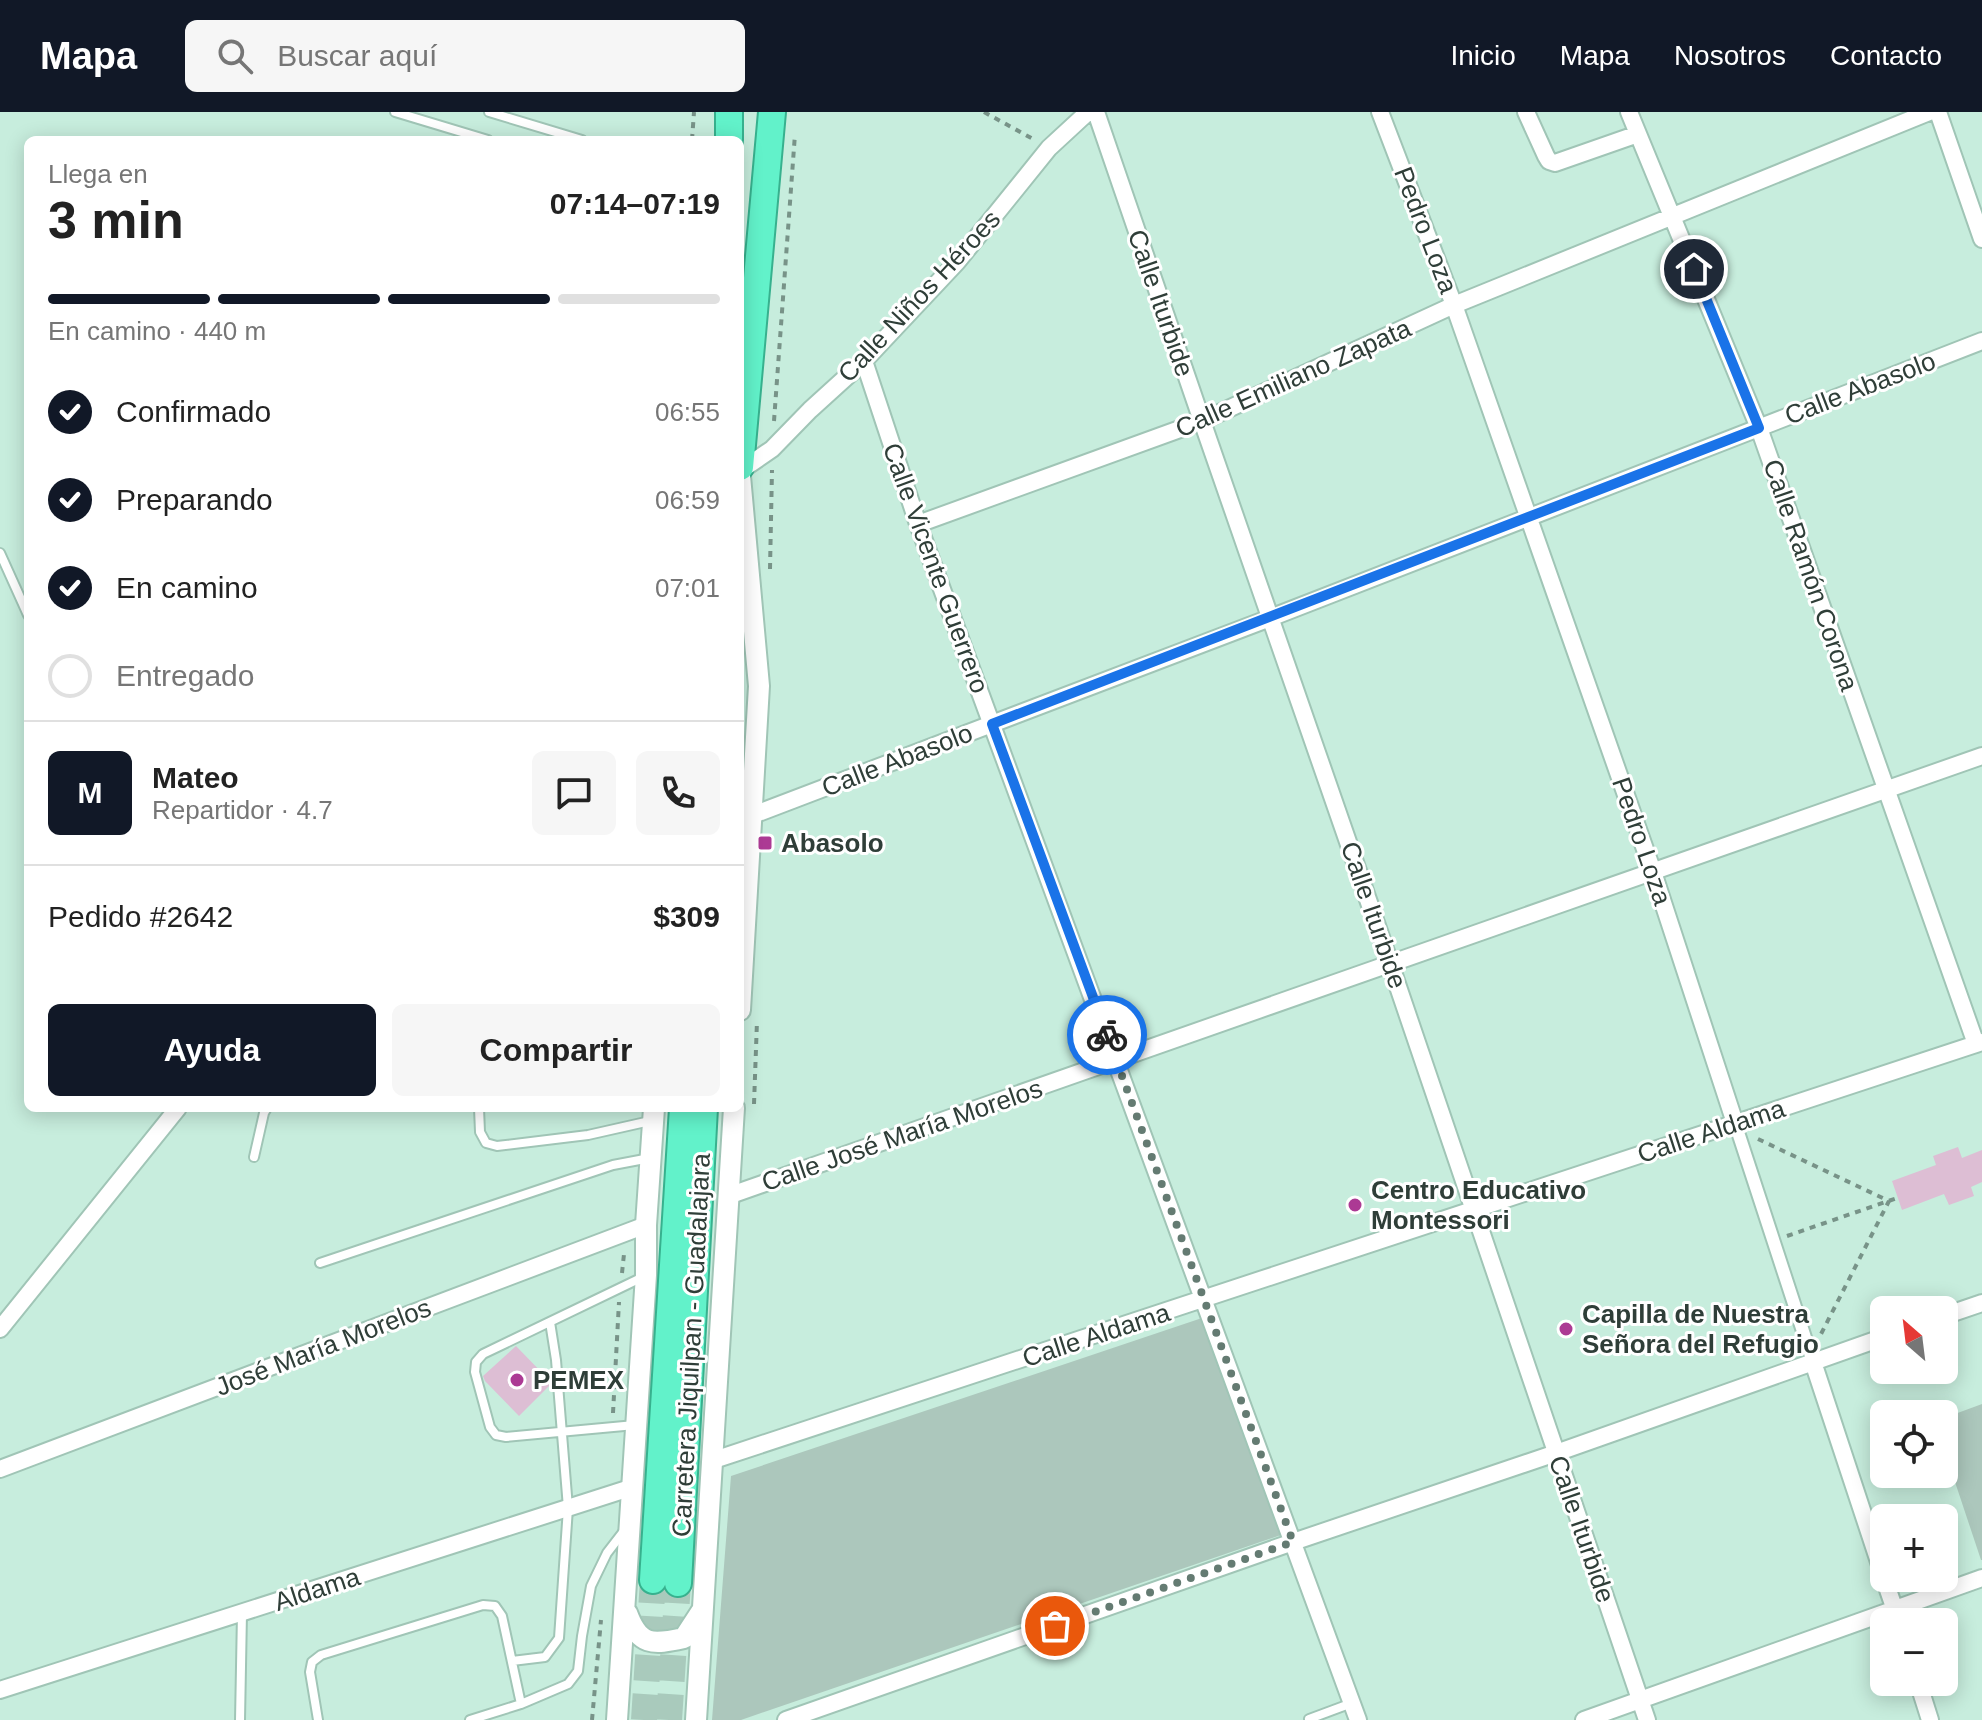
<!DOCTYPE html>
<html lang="es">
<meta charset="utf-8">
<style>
body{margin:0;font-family:Helvetica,sans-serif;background:#f6f6f6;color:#222;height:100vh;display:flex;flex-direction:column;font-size:30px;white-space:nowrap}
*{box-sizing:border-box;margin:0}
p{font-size:26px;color:#767676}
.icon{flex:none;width:44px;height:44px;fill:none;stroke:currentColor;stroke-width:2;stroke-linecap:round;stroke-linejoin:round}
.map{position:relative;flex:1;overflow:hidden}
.drawer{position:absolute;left:24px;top:24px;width:720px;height:976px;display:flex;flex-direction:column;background:#fff;border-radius:12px;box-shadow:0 4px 20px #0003}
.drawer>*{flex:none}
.needle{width:52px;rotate:332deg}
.buttons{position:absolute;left:1870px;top:1184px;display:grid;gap:16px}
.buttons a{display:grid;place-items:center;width:88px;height:88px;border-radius:12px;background:#fff;box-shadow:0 4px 20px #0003;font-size:40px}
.pin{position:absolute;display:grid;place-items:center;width:68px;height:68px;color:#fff;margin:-34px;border:4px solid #fff;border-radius:50%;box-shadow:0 2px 8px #0007}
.courier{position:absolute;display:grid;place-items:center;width:80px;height:80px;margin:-40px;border:6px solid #1a73e8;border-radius:50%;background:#fff;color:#222;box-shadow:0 2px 10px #0007}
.head em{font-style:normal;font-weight:700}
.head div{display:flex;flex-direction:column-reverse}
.head{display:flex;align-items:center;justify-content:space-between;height:136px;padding:0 24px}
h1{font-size:52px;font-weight:700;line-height:60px}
.bar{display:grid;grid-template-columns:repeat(4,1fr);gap:12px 8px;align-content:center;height:96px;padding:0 24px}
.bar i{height:10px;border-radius:6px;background:#e0e0e0}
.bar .current{background:#111827}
.bar p{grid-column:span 4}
.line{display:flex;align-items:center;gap:20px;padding:0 24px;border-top:2px solid #e0e0e0}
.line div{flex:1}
.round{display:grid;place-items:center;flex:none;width:84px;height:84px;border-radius:12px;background:#f6f6f6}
ol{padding:0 24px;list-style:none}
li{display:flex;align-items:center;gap:24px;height:88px}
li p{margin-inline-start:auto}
li .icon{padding:8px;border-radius:50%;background:#111827;color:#fff;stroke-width:4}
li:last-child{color:#767676}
li i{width:44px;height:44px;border:4px solid #e0e0e0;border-radius:50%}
.cta{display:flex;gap:16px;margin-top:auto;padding:16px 24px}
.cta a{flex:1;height:92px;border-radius:12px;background:#111827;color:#fff;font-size:32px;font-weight:700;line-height:92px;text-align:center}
.cta a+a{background:#f6f6f6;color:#222}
header{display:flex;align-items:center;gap:48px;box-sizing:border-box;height:112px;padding:0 40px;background:#111827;color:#fff}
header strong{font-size:38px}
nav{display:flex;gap:44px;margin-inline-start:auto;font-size:28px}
.search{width:560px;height:72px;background:#f6f6f6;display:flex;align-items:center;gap:20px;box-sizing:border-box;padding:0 28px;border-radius:12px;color:#767676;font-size:30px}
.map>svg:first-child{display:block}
.green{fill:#acc7bc}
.building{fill:#ddbed4}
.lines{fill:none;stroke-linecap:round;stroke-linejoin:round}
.trunk-tunnel{stroke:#a9cabc;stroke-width:26;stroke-dasharray:26 13;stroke-linecap:butt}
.service-casing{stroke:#a0c5b6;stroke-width:12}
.pedestrian-casing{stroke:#a0c5b6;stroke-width:16}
.minor-casing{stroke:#a0c5b6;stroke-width:20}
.tertiary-casing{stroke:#a0c5b6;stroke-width:24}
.trunk-casing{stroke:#37b18e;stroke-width:30}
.path{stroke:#789388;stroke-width:4;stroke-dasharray:6 6;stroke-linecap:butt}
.service{stroke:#fff;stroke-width:8}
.pedestrian{stroke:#fff;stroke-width:12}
.minor{stroke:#fff;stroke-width:16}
.tertiary{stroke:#fff;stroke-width:20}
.trunk{stroke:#62f2ca;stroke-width:26}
.done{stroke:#647b72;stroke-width:8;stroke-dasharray:0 14.4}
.route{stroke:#1a73e8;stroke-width:10}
.poi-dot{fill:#ac3a94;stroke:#fff;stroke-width:3}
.labels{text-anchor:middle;stroke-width:6;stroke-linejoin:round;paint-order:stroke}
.street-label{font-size:26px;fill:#2f3e38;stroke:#fff}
.poi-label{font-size:26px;font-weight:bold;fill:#2f3e38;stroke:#fff;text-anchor:start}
</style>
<header>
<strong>Mapa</strong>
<div class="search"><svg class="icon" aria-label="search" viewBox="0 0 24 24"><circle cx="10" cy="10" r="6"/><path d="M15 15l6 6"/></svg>Buscar aquí</div>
<nav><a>Inicio</a><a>Mapa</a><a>Nosotros</a><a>Contacto</a></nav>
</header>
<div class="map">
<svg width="1982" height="1608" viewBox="0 0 1982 1608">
<rect width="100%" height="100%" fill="#c7eddd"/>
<!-- green -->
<path class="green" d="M1202,1206L1281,1423L741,1608H712L731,1364Z
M1982,1292V1448H1981L1944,1337V1306Z"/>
<!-- building -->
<path class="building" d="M1958,1035L1962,1046L1982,1038V1070L1971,1075L1974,1084L1949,1093L1944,1082L1902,1098L1892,1069L1936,1053L1933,1044Z
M516,1234L551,1270V1272L519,1304L485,1269L483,1264Z"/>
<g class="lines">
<!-- trunk-tunnel -->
<path class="trunk-tunnel" d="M644,1608L653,1468
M669,1608L678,1471"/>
<!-- service casing -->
<g class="service-casing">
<path id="service" d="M395,0L488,28
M489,0L582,28
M0,441L28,503
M479,996L480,1020L486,1031L497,1034L588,1023L650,1009
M254,1045L264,1001L267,996
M320,1151L613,1053L650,1046
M635,1313L506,1325L496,1323L490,1315L475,1260L476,1250L483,1242L645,1164
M512,1549L545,1545L559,1526L568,1396L556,1248L550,1210
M1309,1607L1352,1591
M240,1608L242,1501
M318,1608L310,1560L312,1550L321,1543L483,1493L495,1494L502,1504L521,1592
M470,1608L521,1592L568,1572L578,1559L582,1524L591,1474L607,1441L624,1419"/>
</g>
<!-- pedestrian casing -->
<g class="pedestrian-casing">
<path id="pedestrian" d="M1735,1011L1813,1250"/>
</g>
<!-- minor casing -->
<g class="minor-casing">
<path id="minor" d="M1096,0L1202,309L1390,851L1647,1608
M1380,0L1454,193L1653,760L1735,1011
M1526,0L1546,44L1549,49L1555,51L1638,22
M1629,0L1759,316L1976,932
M1938,0L1982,127
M864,249L918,412L1358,1608
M740,359L772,337L810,298L864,249L957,150L1049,36L1088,0
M918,412L1202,309L1454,193L1929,0
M753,703L1270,506L1982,229
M728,1084L1982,644
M1944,1204L1982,1191
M0,1217L178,996
M1813,1250L1884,1465
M711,1349L1982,930
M0,1357L646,1113
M1884,1466L1899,1510
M1918,1570L1930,1608
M0,1578L633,1375
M786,1608L1293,1430L1556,1341L1884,1225
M1584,1608L1982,1466"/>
</g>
<!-- tertiary casing -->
<g class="tertiary-casing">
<path id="tertiary" d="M740,364L759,574L740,898
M627,1501C639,1534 652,1533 684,1526L701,1500
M617,1608L646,1163V1113L654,996
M696,1608L734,996"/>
</g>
<!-- trunk casing -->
<g class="trunk-casing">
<path id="trunk" d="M729,28V0
M740,355L772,0
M653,1468L683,996
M678,1471L704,996"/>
</g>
<!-- path -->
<path class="path" d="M984,0L1033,27
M692,28L694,0
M774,309L795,22
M770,457L772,358
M754,992L757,909
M1758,1027L1889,1089L1821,1222
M1787,1124L1897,1086
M622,1161L624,1142
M613,1301L619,1190
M592,1608L601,1508"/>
<!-- service -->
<use href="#service" class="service"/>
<!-- pedestrian -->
<use href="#pedestrian" class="pedestrian"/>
<!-- minor -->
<use href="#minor" class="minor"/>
<!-- tertiary -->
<use href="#tertiary" class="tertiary"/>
<!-- trunk -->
<use href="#trunk" class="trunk"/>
</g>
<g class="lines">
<!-- done -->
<path class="done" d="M1055,1514L1293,1430L1107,923"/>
<!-- route -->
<path class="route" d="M1107,923L992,612L1759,316L1694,157"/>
</g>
<!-- markers -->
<g class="poi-dot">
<rect x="757" y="723" width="16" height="16" rx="4"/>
<circle cx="1355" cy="1093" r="8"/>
<circle cx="1566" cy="1217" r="8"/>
<circle cx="517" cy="1268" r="8"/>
</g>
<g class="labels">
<!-- street labels -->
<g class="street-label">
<text transform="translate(1426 118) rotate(69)" y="9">Pedro Loza</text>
<text transform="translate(919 184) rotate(-47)" y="9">Calle Niños Héroes</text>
<text transform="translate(1161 191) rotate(71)" y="9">Calle Iturbide</text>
<text transform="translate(1293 266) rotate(-24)" y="9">Calle Emiliano Zapata</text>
<text transform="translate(1860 276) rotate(-21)" y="9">Calle Abasolo</text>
<text transform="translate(936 456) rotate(70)" y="9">Calle Vicente Guerrero</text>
<text transform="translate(1811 463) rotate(71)" y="9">Calle Ramón Corona</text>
<text transform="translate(897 648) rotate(-21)" y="9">Calle Abasolo</text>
<text transform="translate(1642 729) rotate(71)" y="9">Pedro Loza</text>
<text transform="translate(1374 803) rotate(71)" y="9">Calle Iturbide</text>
<text transform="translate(1711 1019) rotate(-18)" y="9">Calle Aldama</text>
<text transform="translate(902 1023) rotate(-19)" y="9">Calle José María Morelos</text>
<text transform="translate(1096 1223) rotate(-18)" y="9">Calle Aldama</text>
<text transform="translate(691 1233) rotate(-87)" y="9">Carretera Jiquilpan - Guadalajara</text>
<text transform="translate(323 1235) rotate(-21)" y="9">José María Morelos</text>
<text transform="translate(1582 1417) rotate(71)" y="9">Calle Iturbide</text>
<text transform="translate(317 1477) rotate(-18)" y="9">Aldama</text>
</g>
<!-- poi labels -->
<g class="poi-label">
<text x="781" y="740">Abasolo</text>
<text x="1371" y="1087">Centro Educativo<tspan x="1371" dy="30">Montessori</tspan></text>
<text x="1582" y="1211">Capilla de Nuestra<tspan x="1582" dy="30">Señora del Refugio</tspan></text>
<text x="533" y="1277">PEMEX</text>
</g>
</g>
</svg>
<div class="buttons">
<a><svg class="needle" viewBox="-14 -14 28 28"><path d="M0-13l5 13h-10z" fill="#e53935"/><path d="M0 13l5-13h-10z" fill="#767676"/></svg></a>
<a><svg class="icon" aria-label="locate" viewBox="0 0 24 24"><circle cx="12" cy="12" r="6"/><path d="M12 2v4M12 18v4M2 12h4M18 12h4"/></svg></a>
<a>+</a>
<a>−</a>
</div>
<div class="pin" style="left:1055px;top:1514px;background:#ea580c"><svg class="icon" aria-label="bag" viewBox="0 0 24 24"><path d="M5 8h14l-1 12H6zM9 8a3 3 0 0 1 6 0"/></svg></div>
<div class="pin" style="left:1694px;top:157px;background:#1f2937"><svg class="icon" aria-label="home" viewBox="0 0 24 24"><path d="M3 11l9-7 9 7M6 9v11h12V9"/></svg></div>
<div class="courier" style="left:1107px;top:923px"><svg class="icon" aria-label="bike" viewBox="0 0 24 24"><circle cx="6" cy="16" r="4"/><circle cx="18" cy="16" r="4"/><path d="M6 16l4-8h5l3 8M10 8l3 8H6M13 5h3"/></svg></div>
<section class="drawer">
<div class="head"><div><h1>3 min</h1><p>Llega en</p></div><em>07:14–07:19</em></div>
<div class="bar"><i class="current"></i><i class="current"></i><i class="current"></i><i></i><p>En camino · 440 m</p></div>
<ol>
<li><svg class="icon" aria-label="check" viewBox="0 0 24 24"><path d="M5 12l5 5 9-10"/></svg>Confirmado<p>06:55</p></li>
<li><svg class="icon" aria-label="check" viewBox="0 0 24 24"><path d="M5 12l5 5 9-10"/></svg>Preparando<p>06:59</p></li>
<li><svg class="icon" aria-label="check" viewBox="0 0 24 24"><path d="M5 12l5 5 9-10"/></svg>En camino<p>07:01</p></li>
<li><i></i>Entregado</li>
</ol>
<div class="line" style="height:144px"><b class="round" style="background:#111827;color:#fff">M</b><div><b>Mateo</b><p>Repartidor · 4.7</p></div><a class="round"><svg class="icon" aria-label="chat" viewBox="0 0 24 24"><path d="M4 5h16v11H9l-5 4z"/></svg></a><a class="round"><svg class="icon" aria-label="phone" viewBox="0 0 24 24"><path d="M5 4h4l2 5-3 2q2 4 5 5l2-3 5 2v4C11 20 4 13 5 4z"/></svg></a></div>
<div class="line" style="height:104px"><div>Pedido #2642</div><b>$309</b></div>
<div class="cta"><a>Ayuda</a><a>Compartir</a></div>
</section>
</div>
